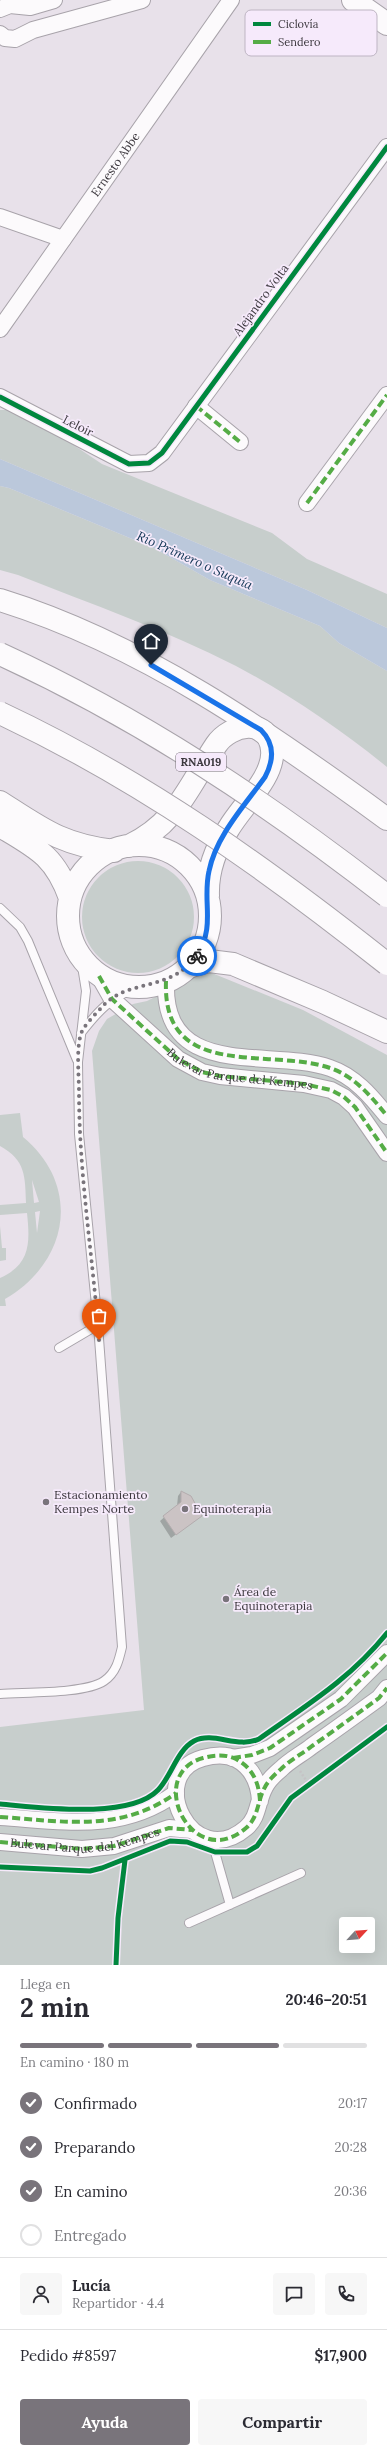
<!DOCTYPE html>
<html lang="es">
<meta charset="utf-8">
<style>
body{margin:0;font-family:Lora,serif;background:#f7f7f7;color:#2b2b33;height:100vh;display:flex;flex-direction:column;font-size:15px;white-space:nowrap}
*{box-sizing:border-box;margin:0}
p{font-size:13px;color:#7c7c81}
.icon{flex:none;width:22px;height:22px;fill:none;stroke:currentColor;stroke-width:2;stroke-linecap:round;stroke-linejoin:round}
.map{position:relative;height:1965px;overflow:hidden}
.drawer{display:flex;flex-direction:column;background:#fff;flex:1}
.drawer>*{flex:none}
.needle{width:26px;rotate:64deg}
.buttons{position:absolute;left:339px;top:1917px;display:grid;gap:8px}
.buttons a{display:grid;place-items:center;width:36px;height:36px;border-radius:4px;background:#fff;box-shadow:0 4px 16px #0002;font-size:20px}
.pin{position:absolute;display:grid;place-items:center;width:34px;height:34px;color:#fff;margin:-41px -17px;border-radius:50% 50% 50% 0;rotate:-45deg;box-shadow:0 0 4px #0007}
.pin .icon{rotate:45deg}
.courier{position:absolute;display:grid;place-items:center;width:40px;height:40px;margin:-20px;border:3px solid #1a73e8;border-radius:50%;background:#fff;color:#222;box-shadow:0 1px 5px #0007}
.summary em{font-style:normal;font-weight:800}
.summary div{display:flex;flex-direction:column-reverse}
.summary{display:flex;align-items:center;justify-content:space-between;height:68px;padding:0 20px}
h1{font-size:26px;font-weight:800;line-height:30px}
.bar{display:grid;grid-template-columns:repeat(4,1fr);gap:6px 4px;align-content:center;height:48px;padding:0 20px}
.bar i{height:5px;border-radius:3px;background:#e1e1e2}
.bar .active{background:#79747b}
.bar p{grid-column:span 4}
.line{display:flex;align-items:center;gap:10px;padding:0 20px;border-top:1px solid #e1e1e2}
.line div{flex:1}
.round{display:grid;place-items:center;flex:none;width:42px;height:42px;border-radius:4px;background:#f7f7f7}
ol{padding:0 20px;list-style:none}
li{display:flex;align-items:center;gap:12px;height:44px}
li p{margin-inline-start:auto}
li .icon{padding:4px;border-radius:50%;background:#79747b;color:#fff;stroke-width:4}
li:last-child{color:#7c7c81}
li i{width:22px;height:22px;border:2px solid #e1e1e2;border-radius:50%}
.primary-button{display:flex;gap:8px;margin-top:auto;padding:8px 20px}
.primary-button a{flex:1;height:46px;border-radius:4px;background:#79747b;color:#fff;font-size:16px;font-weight:800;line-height:46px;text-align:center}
.primary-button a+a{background:#f7f7f7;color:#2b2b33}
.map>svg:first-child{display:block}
.green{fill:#c7cecc;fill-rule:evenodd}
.water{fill:#bbc8db}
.shadow{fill:#0003}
.building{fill:#cbc3c4;stroke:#b3acae}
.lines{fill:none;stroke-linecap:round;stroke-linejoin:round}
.lane-casing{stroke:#a8a3aa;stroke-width:10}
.street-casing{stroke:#a8a3aa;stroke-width:18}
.secondary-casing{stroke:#a8a3aa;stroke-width:24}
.primary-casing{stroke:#a8a3aa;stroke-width:24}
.highway-casing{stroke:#a8a3aa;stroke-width:24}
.path{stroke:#c5c3c5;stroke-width:2.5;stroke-dasharray:2 2;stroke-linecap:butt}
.lane{stroke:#fcfafc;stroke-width:8}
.street{stroke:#fcfafc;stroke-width:16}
.secondary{stroke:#fcfafc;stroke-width:22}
.primary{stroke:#fcfafc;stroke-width:22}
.highway{stroke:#fcfafc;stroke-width:22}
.highway-bridge-casing{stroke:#a8a3aa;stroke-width:24;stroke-linecap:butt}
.highway-bridge{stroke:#fcfafc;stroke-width:22}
.quiet{stroke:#55ac46;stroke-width:4;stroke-dasharray:8 4;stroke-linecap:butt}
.cycleway-casing{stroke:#f6eafb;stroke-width:8}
.cycleway{stroke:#00873e;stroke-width:5}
.done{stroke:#79747b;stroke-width:4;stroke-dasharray:0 7.2}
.route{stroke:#1a73e8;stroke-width:5}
.poi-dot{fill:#79747b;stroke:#f6eafb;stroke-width:1.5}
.labels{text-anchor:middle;stroke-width:3.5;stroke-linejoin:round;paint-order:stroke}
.shield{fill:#f6eafb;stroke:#746e77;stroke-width:1}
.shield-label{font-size:11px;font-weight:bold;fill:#3d393f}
.street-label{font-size:12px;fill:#3d393f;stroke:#f6eafb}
.poi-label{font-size:12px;fill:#3d393f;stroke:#f6eafb;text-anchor:start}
.water-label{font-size:13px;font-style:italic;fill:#103454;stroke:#f6eafb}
.key{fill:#f6eafb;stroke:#beb5c3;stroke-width:1}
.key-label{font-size:11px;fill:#3d393f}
</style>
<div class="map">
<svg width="387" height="1965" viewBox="0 0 387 1965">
<rect width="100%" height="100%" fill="#e8e1ea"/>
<!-- green -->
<path class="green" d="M0,410H21L102,464L272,533L307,559L387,594V628L307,590L0,459Z
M0,486L9,488L154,548L210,580L320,626L339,643L387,671V767C340,729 289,694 236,666C166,630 91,604 18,575L0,570Z
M82 917a56 56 0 1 1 112 0a56 56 0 1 1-112 0Z
M207,971L303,1010L387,1055V1965H0V1727L144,1710L92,1051L99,1031L107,1019L133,1004L147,1001ZM346,1924H368V1946H346Z
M20,1113L23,1137C82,1186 69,1262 5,1299L6,1306H0V1278C31,1264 30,1242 27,1213L0,1215V1205L26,1203C25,1177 26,1160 0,1146V1115ZM32,1180L39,1202L34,1203ZM40,1211L37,1233L35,1212Z
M0,1226L2,1248H6V1260L0,1261Z"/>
<!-- water -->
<path class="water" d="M0,459L307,590L387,628V671L339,643L320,626L210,580L154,548L9,488L0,486Z"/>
<!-- shadow -->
<path class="shadow" d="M181,1492L197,1519L171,1538L160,1521L177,1506L178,1496Z"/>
<!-- building -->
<path class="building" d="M181,1491L191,1496L202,1516L176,1535L163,1516L181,1502Z"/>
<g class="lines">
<!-- lane casing -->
<g class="lane-casing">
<path id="lane" d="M0,908L20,927L28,941L77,1060
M81,1033C99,1010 109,999 137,987
M59,1348L98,1325
M0,1694C24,1692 85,1694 104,1681C116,1673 119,1660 122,1647L98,1325L79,1134L78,1062L86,991L81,960
M215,1839V1852L230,1905
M189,1923L301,1873"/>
</g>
<!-- street casing -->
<g class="street-casing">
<g id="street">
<path d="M0,9L10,5L30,7L54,0"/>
<path d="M0,34L5,38L15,39L33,30L142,0"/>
<path d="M0,217L63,239"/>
<path id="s1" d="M0,329L231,0"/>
<path d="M0,397L129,464L149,463L162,453L387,147"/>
<path d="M196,406L240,442"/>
<path d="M307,503L387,395"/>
<path id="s2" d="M99,976L112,999L178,1059L202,1072L220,1076L304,1084L331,1090L344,1097L355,1107L387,1153"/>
<path d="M166,981C162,1082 269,1047 330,1068C354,1076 371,1096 387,1116"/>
<path d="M233,1758L252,1755L270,1748L341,1699L387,1653"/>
<path d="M260,1801C259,1783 253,1768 236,1759C226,1754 214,1755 203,1758C144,1774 192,1874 246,1828C259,1817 257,1801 265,1787C268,1781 275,1774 281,1769C290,1760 302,1754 312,1746C335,1730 357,1714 379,1698L387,1688"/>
<path d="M0,1817C63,1821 121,1833 176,1793"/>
<path d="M0,1842L82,1849L114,1846L169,1828L192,1830"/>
</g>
</g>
<!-- secondary casing -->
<g class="secondary-casing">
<path id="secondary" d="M0,802C42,829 62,845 114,851
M0,826C37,848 55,856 70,898
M68 916a71 71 0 1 1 142 0a71 71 0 1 1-142 0Z
M129,846C177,823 188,787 216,745C230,724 269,716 272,750C275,776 242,806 229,828C215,849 207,870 208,896"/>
</g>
<!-- primary casing -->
<g class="primary-casing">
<path id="primary" d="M353,0L387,24"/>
</g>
<!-- highway casing -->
<g class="highway-casing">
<path id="highway" d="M0,600C142,644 268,732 387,819
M188,967L209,961L233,964L323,1002L387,1032"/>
</g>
<!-- path -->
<path class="path" d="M300,1771L309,1785"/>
<!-- lane -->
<use href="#lane" class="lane"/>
<!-- street -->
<use href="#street" class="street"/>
<!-- secondary -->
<use href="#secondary" class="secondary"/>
<!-- primary -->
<use href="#primary" class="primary"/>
<!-- highway -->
<use href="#highway" class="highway"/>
<!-- highway-bridge casing -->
<g class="highway-bridge-casing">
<path id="highway-bridge" d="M0,654C140,718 266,802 387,896
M0,713C141,779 266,868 387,964"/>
</g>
<!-- highway-bridge -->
<use href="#highway-bridge" class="highway-bridge"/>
<!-- quiet -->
<g class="quiet">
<path d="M196,406L240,442"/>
<path d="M307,503L387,395"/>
<path d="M99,976L112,999L178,1059L202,1072L220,1076L304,1084L331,1090L344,1097L355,1107L387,1153"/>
<path d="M166,981C162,1082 269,1047 330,1068C354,1076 371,1096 387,1116"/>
<path d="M233,1758L252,1755L270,1748L341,1699L387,1653"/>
<path d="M260,1801C259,1783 253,1768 236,1759C226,1754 214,1755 203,1758C144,1774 192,1874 246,1828C259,1817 257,1801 265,1787C268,1781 275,1774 281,1769C290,1760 302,1754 312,1746C335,1730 357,1714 379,1698L387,1688"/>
<path d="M0,1817C63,1821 121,1833 176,1793"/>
<path id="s3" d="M0,1842L82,1849L114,1846L169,1828L192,1830"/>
</g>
<!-- cycleway casing -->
<g class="cycleway-casing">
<path id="cycleway" d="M0,397L129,464L149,463L162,453L387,147
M0,1804C38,1807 129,1820 158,1790C171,1777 177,1750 194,1741C214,1731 237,1749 259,1739C307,1705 350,1679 387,1633
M0,1867L90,1871L102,1868L170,1841L187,1842L215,1852H247L257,1846L291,1798L387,1727
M116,1965L118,1918L125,1860"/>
</g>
<!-- cycleway -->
<use href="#cycleway" class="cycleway"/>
</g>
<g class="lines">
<!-- done -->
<path class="done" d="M99,1340C93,1257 79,1175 79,1092C79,1076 76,1049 81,1034C83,1026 95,1015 101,1008C128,977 167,994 197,956"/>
<!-- route -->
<path class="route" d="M151,665L261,730C275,744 274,760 265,777C245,805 216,836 209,871C202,902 216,925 197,956"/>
</g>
<!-- markers -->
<g class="poi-dot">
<circle cx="46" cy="1502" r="4"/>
<circle cx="185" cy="1509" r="4"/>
<circle cx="226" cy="1599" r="4"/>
</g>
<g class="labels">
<!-- shield labels -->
<rect class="shield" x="176" y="753" width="50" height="18" rx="3"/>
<g class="shield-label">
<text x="201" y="766">RNA019</text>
</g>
<!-- street labels -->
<g class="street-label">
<text dy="4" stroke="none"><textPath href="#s1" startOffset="201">Ernesto Abbe</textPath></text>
<text transform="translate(261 300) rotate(-54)" y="4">Alejandro Volta</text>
<text transform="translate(78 426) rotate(27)" y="4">Leloir</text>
<text dy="4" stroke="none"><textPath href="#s2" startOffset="179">Bulevar Parque del Kempes</textPath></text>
<text dy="4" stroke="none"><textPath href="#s3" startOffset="86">Bulevar Parque del Kempes</textPath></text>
</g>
<!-- poi labels -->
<g class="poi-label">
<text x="54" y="1499">Estacionamiento<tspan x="54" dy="14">Kempes Norte</tspan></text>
<text x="193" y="1513">Equinoterapia</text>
<text x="234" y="1596">Área de<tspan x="234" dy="14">Equinoterapia</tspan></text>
</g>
<!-- water labels -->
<g class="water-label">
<text transform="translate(195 560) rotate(24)" y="5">Río Primero o Suquía</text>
</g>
</g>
<!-- legend -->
<rect x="245" y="10" width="132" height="46" rx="6" class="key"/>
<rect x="253" y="22" width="18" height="4" fill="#00873e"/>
<rect x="253" y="40" width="18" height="4" fill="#55ac46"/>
<g class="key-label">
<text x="278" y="28">Ciclovía</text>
<text x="278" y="46">Sendero</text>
</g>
</svg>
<div class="buttons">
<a><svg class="needle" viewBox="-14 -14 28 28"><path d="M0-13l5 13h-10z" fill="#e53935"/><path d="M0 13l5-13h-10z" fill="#7c7c81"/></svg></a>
</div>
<div class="pin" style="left:99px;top:1340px;background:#ea580c"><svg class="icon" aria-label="bag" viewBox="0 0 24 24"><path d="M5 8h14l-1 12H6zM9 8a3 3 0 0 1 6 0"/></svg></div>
<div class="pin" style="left:151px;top:665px;background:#1f2937"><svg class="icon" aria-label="home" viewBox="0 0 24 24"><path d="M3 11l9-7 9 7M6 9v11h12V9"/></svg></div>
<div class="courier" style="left:197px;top:956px"><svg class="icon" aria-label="bike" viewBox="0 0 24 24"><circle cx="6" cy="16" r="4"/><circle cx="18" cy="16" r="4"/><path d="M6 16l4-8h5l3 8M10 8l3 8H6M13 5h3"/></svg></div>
</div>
<section class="drawer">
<div class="summary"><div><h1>2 min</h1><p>Llega en</p></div><em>20:46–20:51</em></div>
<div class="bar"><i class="active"></i><i class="active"></i><i class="active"></i><i></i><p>En camino · 180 m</p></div>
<ol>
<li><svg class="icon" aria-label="check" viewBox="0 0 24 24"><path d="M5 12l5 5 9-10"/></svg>Confirmado<p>20:17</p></li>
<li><svg class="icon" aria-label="check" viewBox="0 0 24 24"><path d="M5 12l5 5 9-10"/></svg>Preparando<p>20:28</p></li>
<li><svg class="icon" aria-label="check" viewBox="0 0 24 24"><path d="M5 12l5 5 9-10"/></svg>En camino<p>20:36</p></li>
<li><i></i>Entregado</li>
</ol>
<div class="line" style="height:72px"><a class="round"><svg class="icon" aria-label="person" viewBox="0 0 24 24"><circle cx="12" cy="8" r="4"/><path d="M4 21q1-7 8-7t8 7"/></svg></a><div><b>Lucía</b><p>Repartidor · 4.4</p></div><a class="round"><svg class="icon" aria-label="chat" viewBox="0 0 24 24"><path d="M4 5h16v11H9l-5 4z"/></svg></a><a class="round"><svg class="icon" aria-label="phone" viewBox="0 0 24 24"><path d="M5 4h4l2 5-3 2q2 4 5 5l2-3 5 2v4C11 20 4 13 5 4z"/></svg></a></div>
<div class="line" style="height:52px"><div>Pedido #8597</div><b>$17,900</b></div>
<div class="primary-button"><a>Ayuda</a><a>Compartir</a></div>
</section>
